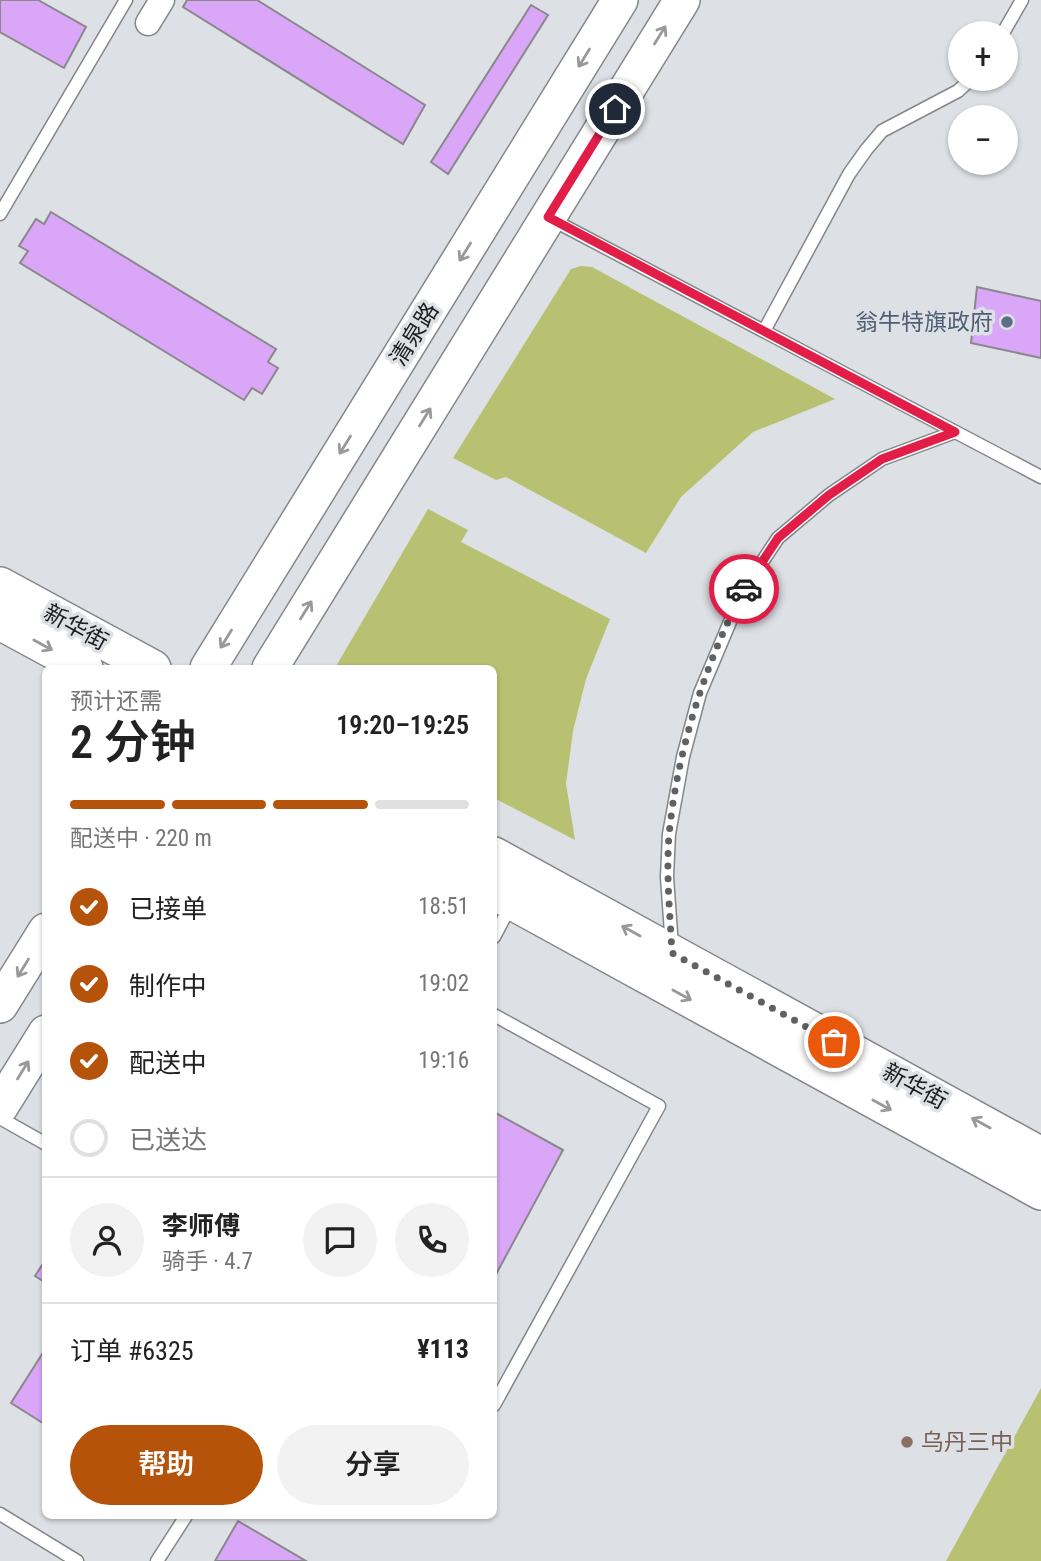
<!DOCTYPE html>
<html lang="zh">
<meta charset="utf-8">
<style>
body{margin:0;font-family:"Roboto Condensed","Noto Sans SC",sans-serif;background:#f2f2f2;color:#222;height:100vh;display:flex;flex-direction:column;font-size:26px;white-space:nowrap}
*{box-sizing:border-box;margin:0}
p{font-size:23px;color:#767676}
.icon{flex:none;width:38px;height:38px;fill:none;stroke:currentColor;stroke-width:2;stroke-linecap:round;stroke-linejoin:round}
.map{position:relative;flex:1;overflow:hidden}
.panel{position:absolute;left:42px;top:665px;width:455px;height:854px;display:flex;flex-direction:column;background:#fff;border-radius:10px;box-shadow:0 2px 5px #0004}
.panel>*{flex:none}
.controls{position:absolute;left:948px;top:21px;display:grid;gap:14px}
.controls a{display:grid;place-items:center;width:70px;height:70px;border-radius:50%;background:#fff;box-shadow:0 2px 5px #0004;font-size:35px}
.pin{position:absolute;display:grid;place-items:center;width:60px;height:60px;color:#fff;margin:-30px;border:4px solid #fff;border-radius:50%;box-shadow:0 2px 7px #0007}
.courier{position:absolute;display:grid;place-items:center;width:70px;height:70px;margin:-35px;border:5px solid #e11d48;border-radius:50%;background:#fff;color:#222;box-shadow:0 2px 9px #0007}
.head em{font-style:normal;font-weight:600}
.head div{display:flex;flex-direction:column-reverse}
.head{display:flex;align-items:center;justify-content:space-between;height:119px;padding:0 28px}
h1{font-size:46px;font-weight:600;line-height:52px}
.bar{display:grid;grid-template-columns:repeat(4,1fr);gap:10px 7px;align-content:center;height:84px;padding:0 28px}
.bar i{height:9px;border-radius:5px;background:#e0e0e0}
.bar .active{background:#b45309}
.bar p{grid-column:span 4}
.line{display:flex;align-items:center;gap:18px;padding:0 28px;border-top:2px solid #e0e0e0}
.line div{flex:1}
.round{display:grid;place-items:center;flex:none;width:74px;height:74px;border-radius:37px;background:#f2f2f2}
ol{padding:0 28px;list-style:none}
li{display:flex;align-items:center;gap:21px;height:77px}
li p{margin-inline-start:auto}
li .icon{padding:7px;border-radius:50%;background:#b45309;color:#fff;stroke-width:4}
li:last-child{color:#767676}
li i{width:38px;height:38px;border:4px solid #e0e0e0;border-radius:50%}
.button{display:flex;gap:14px;margin-top:auto;padding:14px 28px}
.button a{flex:1;height:80px;border-radius:42px;background:#b45309;color:#fff;font-size:28px;font-weight:600;line-height:80px;text-align:center}
.button a+a{background:#f2f2f2;color:#222}
.map>svg:first-child{display:block}
.green{fill:#b8c171}
.building{fill:#d9a6f8;stroke:#8a888c;stroke-width:2}
.lines{fill:none;stroke-linecap:round;stroke-linejoin:round}
.lane-casing{stroke:#84878a;stroke-width:15}
.street-casing{stroke:#84878a;stroke-width:27}
.secondary-casing{stroke:#84878a;stroke-width:38}
.lane{stroke:#fff;stroke-width:12}
.street{stroke:#fff;stroke-width:24}
.secondary{stroke:#fff;stroke-width:35}
.oneway{stroke:#99999a}
.done{stroke:#606163;stroke-width:7;stroke-dasharray:0 12.6}
.route{stroke:#e11d48;stroke-width:9}
.service-dot{fill:#5c6f8a;stroke:#dde0e4;stroke-width:2.5}
.education-dot{fill:#8d6e63;stroke:#dde0e4;stroke-width:2.5}
.labels{text-anchor:middle;stroke-width:7;stroke-linejoin:round;paint-order:stroke}
.service-label{font-size:23px;fill:#4e5e75;stroke:#dde0e4;text-anchor:end}
.street-label{font-size:23px;fill:#1c1d1e;stroke:#dde0e4}
.education-label{font-size:23px;fill:#785e54;stroke:#dde0e4;text-anchor:start}
</style>
<div class="map">
<svg width="1041" height="1561" viewBox="0 0 1041 1561">
<rect width="100%" height="100%" fill="#dde0e4"/>
<!-- green -->
<path class="green" d="M581,266L592,267L835,399L753,432L681,497L646,553L506,477L496,480L453,458L571,269Z
M428,509L468,530L461,542L610,619L586,679L573,731L566,784L575,840L494,798V668H335Z
M1041,1388V1561H946Z"/>
<!-- building -->
<path class="building" d="M0,0H38L86,27L64,68L0,32Z
M187,0H257L425,105L403,144L183,7Z
M531,5L548,15L448,174L431,162Z
M51,212L276,349L268,362L278,368L262,394L252,388L244,400L20,263L28,251L19,246L36,219L44,224Z
M977,287L1041,301V358L971,343Z
M494,1112L563,1150L494,1278Z
M46,1259V1283L35,1276Z
M46,1348V1425L11,1403Z
M238,1521L306,1561H215Z"/>
<g class="lines">
<!-- lane casing -->
<g class="lane-casing">
<path id="lane" d="M1003,33L1022,0
M0,214L126,0
M549,218L1041,477
M764,331L849,174L866,150L882,131L958,91L971,79
M494,937L512,903
M672,947L667,877L669,834L683,757L700,693L743,591L778,538L829,495L882,459L955,432
M494,1015L659,1106L494,1405
M0,1118L46,1144
M0,1514L77,1561
M157,1561L186,1516"/>
</g>
<!-- street casing -->
<g class="street-casing">
<path id="street" d="M148,23L162,0"/>
</g>
<!-- secondary casing -->
<g class="secondary-casing">
<path id="secondary" d="M0,585L153,668
M0,622L85,668
M208,668L620,0
M270,668L682,0
M494,855L1041,1155
M494,892L1041,1192
M0,1005L46,931
M0,1107L46,1033"/>
</g>
<!-- lane -->
<use href="#lane" class="lane"/>
<!-- street -->
<use href="#street" class="street"/>
<!-- secondary -->
<use href="#secondary" class="secondary"/>
</g>
<!-- one-way arrows -->
<defs><path id="oneway-shaft" d="M-6 0H5M1.5-3L5.5 0L1.5 3" fill="none" stroke-width="1.6" stroke-linecap="round" stroke-linejoin="round" transform="scale(1.75)"/></defs>
<g class="oneway">
<use href="#oneway-shaft" transform="translate(660 35) rotate(-58)"/>
<use href="#oneway-shaft" transform="translate(584 58) rotate(122)"/>
<use href="#oneway-shaft" transform="translate(465 252) rotate(122)"/>
<use href="#oneway-shaft" transform="translate(425 417) rotate(-58)"/>
<use href="#oneway-shaft" transform="translate(345 445) rotate(122)"/>
<use href="#oneway-shaft" transform="translate(306 610) rotate(-58)"/>
<use href="#oneway-shaft" transform="translate(226 639) rotate(122)"/>
<use href="#oneway-shaft" transform="translate(43 645) rotate(29)"/>
<use href="#oneway-shaft" transform="translate(631 931) rotate(-151)"/>
<use href="#oneway-shaft" transform="translate(23 968) rotate(122)"/>
<use href="#oneway-shaft" transform="translate(682 995) rotate(29)"/>
<use href="#oneway-shaft" transform="translate(23 1070) rotate(-58)"/>
<use href="#oneway-shaft" transform="translate(882 1105) rotate(29)"/>
<use href="#oneway-shaft" transform="translate(981 1123) rotate(-151)"/>
</g>
<g class="lines">
<!-- done -->
<path class="done" d="M744,589C705,664 677,751 669,835C666,875 670,914 672,953L834,1042"/>
<!-- route -->
<path class="route" d="M615,109L548,217L955,432L882,459L829,495L778,538L744,589"/>
</g>
<!-- markers -->
<circle class="service-dot" cx="1007" cy="322" r="7"/>
<circle class="education-dot" cx="907" cy="1442" r="7"/>
<g class="labels">
<!-- service labels -->
<g class="service-label">
<text x="993" y="330">翁牛特旗政府</text>
</g>
<!-- street labels -->
<g class="street-label">
<text transform="translate(414 334) rotate(-58)" y="8">清泉路</text>
<text transform="translate(76 627) rotate(29)" y="8">新华街</text>
<text transform="translate(915 1086) rotate(29)" y="8">新华街</text>
</g>
<!-- education labels -->
<g class="education-label">
<text x="921" y="1450">乌丹三中</text>
</g>
</g>
</svg>
<div class="controls">
<a>+</a>
<a>−</a>
</div>
<div class="pin" style="left:834px;top:1042px;background:#ea580c"><svg class="icon" aria-label="bag" viewBox="0 0 24 24"><path d="M5 8h14l-1 12H6zM9 8a3 3 0 0 1 6 0"/></svg></div>
<div class="pin" style="left:615px;top:109px;background:#1f2937"><svg class="icon" aria-label="home" viewBox="0 0 24 24"><path d="M3 11l9-7 9 7M6 9v11h12V9"/></svg></div>
<div class="courier" style="left:744px;top:589px"><svg class="icon" aria-label="car" viewBox="0 0 24 24"><path d="M5 17H2v-5l4-1 3-4h7l3 4 3 1v5h-3M9 17h6M6 11h13"/><circle cx="7" cy="17" r="2"/><circle cx="17" cy="17" r="2"/></svg></div>
<section class="panel">
<div class="head"><div><h1>2 分钟</h1><p>预计还需</p></div><em>19:20–19:25</em></div>
<div class="bar"><i class="active"></i><i class="active"></i><i class="active"></i><i></i><p>配送中 · 220 m</p></div>
<ol>
<li><svg class="icon" aria-label="check" viewBox="0 0 24 24"><path d="M5 12l5 5 9-10"/></svg>已接单<p>18:51</p></li>
<li><svg class="icon" aria-label="check" viewBox="0 0 24 24"><path d="M5 12l5 5 9-10"/></svg>制作中<p>19:02</p></li>
<li><svg class="icon" aria-label="check" viewBox="0 0 24 24"><path d="M5 12l5 5 9-10"/></svg>配送中<p>19:16</p></li>
<li><i></i>已送达</li>
</ol>
<div class="line" style="height:126px"><a class="round"><svg class="icon" aria-label="person" viewBox="0 0 24 24"><circle cx="12" cy="8" r="4"/><path d="M4 21q1-7 8-7t8 7"/></svg></a><div><b>李师傅</b><p>骑手 · 4.7</p></div><a class="round"><svg class="icon" aria-label="chat" viewBox="0 0 24 24"><path d="M4 5h16v11H9l-5 4z"/></svg></a><a class="round"><svg class="icon" aria-label="phone" viewBox="0 0 24 24"><path d="M5 4h4l2 5-3 2q2 4 5 5l2-3 5 2v4C11 20 4 13 5 4z"/></svg></a></div>
<div class="line" style="height:91px"><div>订单 #6325</div><b>¥113</b></div>
<div class="button"><a>帮助</a><a>分享</a></div>
</section>
</div>
